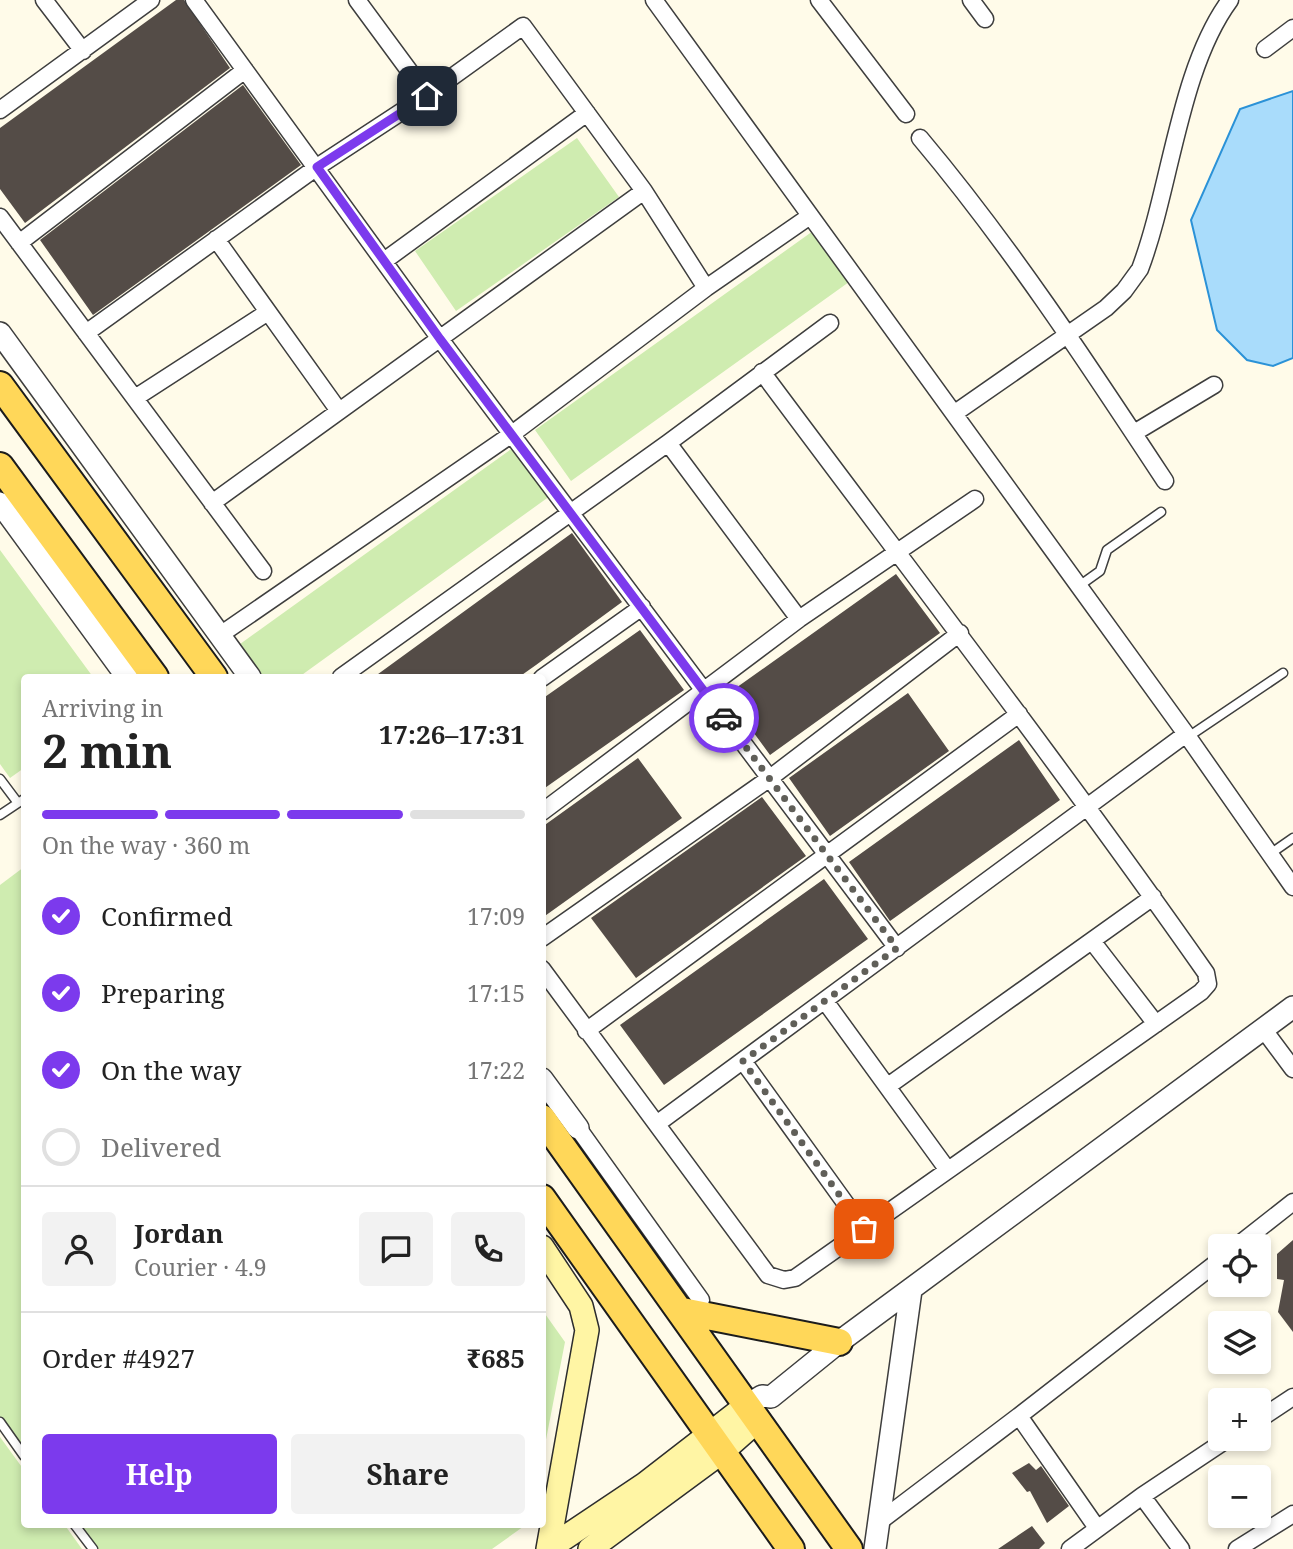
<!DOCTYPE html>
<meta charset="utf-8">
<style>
body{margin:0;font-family:"Noto Serif",serif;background:#f2f2f2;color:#222;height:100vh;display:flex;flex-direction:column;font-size:26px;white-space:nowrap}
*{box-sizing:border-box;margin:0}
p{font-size:23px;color:#767676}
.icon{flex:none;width:38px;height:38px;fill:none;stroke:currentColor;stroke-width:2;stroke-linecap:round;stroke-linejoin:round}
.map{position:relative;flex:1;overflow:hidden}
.details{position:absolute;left:21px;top:674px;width:525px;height:854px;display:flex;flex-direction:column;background:#fff;border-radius:7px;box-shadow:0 4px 10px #0003}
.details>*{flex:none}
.buttons{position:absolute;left:1208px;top:1234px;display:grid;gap:14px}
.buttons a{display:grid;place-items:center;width:63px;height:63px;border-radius:7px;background:#fff;box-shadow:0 4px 10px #0003;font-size:35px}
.pin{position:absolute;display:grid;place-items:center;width:60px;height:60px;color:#fff;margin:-30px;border-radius:14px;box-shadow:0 4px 10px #0006}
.courier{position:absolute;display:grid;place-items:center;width:70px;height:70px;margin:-35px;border:5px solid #7c3aed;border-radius:50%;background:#fff;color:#222;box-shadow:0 2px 9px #0007}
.overview em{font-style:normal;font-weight:700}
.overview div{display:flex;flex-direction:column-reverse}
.overview{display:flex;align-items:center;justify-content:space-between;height:119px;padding:0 21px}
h1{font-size:46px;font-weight:700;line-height:52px}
.bar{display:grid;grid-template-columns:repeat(4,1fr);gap:10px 7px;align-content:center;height:84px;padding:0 21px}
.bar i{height:9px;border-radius:5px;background:#e0e0e0}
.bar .on{background:#7c3aed}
.bar p{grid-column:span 4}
.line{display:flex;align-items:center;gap:18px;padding:0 21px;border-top:2px solid #e0e0e0}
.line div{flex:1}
.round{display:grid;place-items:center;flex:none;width:74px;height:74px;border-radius:7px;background:#f2f2f2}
ol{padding:0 21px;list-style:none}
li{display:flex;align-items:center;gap:21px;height:77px}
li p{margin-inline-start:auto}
li .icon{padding:7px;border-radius:50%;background:#7c3aed;color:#fff;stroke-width:4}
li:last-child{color:#767676}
li i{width:38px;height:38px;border:4px solid #e0e0e0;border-radius:50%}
.action{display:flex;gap:14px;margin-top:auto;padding:14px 21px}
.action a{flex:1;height:80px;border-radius:7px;background:#7c3aed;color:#fff;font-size:28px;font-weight:700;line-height:80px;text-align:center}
.action a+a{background:#f2f2f2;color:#222}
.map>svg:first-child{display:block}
.green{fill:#cfecb0}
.water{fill:#a9dcfb;stroke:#2b92d7;stroke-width:2}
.building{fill:#544c47}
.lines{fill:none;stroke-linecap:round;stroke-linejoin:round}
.service-casing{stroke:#3e3e3e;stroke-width:11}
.minor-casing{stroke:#3e3e3e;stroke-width:19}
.tertiary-casing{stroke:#3e3e3e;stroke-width:24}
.secondary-casing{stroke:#2d2d2d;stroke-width:26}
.primary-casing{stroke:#1c1c1c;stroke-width:30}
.service{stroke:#fff;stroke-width:8}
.minor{stroke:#fff;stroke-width:16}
.tertiary{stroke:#fff;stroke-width:21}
.secondary{stroke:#fff5a4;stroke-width:23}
.primary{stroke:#ffd759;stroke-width:26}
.done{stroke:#605f59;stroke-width:7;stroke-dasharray:0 12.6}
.route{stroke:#7c3aed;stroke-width:9}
</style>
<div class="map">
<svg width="1293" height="1549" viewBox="0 0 1293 1549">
<rect width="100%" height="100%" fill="#fffbe9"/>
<!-- green -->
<path class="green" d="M577,138L619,197L456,311L415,251Z
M813,231L849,282L571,481L535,430Z
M514,447L550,496L299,677H248L229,652Z
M0,550L93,677H24V768L10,778L0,764Z
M24,867V1459L0,1425V885Z
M543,1311L565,1342L543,1455Z
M0,1437L24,1470V1524H64L82,1549H0Z
M72,1524H527L492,1549H90Z"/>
<!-- water -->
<path class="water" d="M1293,91V358L1273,366L1247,360L1217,330L1191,220L1240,109Z"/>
<!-- building -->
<path class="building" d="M176,0H184L230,68L25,223L0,189V128Z
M243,85L301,165L93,315L40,240Z
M572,533L622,602L536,665L519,677H374Z
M896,574L940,633L770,755L726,695Z
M640,630L684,690L542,790V699Z
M908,693L949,751L830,836L789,778Z
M1019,740L1060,800L890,921L849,862Z
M638,758L682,818L542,918V827Z
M762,797L806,856L636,978L591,918Z
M824,879L868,939L664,1085L620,1025Z
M1293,1240V1332L1278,1312L1284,1280L1277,1279V1254Z
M1029,1463L1036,1470L1041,1466L1069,1506L1047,1523L1030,1491L1027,1492L1012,1473Z
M1032,1526L1045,1543L1039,1549H998Z"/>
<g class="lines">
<!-- service casing -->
<g class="service-casing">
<path id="service" d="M1079,586L1100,571L1107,550L1161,512
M1188,737L1283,673
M0,779L18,803
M0,815L24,799
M1270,854L1293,838
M0,1422L24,1456
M74,1524L93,1549"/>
</g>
<!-- minor casing -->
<g class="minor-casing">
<path id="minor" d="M44,0L83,51
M194,0L440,339L897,948
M357,0L427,95
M654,0L1186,734L1293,887
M819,0L906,114
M971,0L985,19
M1265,49L1293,28
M0,110L151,0
M920,138C1010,245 1088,364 1165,481
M0,217L263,571
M216,239L339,411
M19,243L245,70
M384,261L587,113
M86,333L317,167L427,95L523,26L644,191L706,288
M135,398L268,312
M955,413L1106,308L1124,291L1140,269C1171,187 1179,69 1230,0
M1134,433L1214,385
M668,443L799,619
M212,503L644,191
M220,635L512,434L706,288L810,216
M341,677L668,443L830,323
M542,678L642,607
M542,812L799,619L975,499
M542,938L770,778L960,633
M1092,941L1156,1024
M542,969L768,1275L784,1280L795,1278L1201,992L1208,984L1206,973C1063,769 911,572 762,372
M825,1001L947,1169
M1264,1030L1293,1069
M586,1031L1019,714
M743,1061L864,1229
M888,1086L1153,897
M658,1123L1186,734
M578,1128L701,1300
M1237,1246L1293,1202
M1019,1416L1220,1260
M1258,1420L1293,1397
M1142,1496L1181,1549
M879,1522L1019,1416L1097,1528
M1070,1549L1142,1496L1229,1438
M1237,1549L1293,1514"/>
</g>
<!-- tertiary casing -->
<g class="tertiary-casing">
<path id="tertiary" d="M0,333L250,677
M0,503L127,677
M542,1079L578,1128
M747,1405L762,1396L771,1397L839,1342L1293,1007
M875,1549L911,1290"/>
</g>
<!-- secondary casing -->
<g class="secondary-casing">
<path id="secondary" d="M542,1247L581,1306L587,1330L548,1549
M548,1549L645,1484L747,1405
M590,1549L723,1451L758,1420"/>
</g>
<!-- primary casing -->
<g class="primary-casing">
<path id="primary" d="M0,385L214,677
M0,466L155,677
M542,1118L849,1549
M542,1198L791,1549
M682,1311L839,1342"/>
</g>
<!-- service -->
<use href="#service" class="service"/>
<!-- minor -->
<use href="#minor" class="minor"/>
<!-- tertiary -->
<use href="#tertiary" class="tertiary"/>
<!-- secondary -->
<use href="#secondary" class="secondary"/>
<!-- primary -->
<use href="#primary" class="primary"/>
</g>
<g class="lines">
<!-- done -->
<path class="done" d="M724,718L897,948L743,1061L864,1229"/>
<!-- route -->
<path class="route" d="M427,96L317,167L440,339L724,718"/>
</g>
</svg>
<div class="buttons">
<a><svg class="icon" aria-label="locate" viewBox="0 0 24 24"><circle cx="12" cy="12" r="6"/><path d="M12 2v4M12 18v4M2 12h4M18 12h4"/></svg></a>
<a><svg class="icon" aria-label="layers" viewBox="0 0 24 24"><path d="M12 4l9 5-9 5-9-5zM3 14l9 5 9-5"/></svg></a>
<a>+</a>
<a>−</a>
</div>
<div class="pin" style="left:864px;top:1229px;background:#ea580c"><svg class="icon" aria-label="bag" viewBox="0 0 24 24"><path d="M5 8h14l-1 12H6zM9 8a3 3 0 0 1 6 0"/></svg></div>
<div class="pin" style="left:427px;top:96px;background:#1f2937"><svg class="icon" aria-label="home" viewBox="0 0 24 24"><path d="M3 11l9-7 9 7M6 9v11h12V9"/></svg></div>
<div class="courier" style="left:724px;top:718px"><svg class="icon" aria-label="car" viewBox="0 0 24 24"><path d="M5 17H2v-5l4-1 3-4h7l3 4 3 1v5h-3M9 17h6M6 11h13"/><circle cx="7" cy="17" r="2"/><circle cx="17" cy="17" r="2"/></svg></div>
<section class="details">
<div class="overview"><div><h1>2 min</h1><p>Arriving in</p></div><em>17:26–17:31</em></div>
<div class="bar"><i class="on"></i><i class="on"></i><i class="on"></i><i></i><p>On the way · 360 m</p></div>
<ol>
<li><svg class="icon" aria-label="check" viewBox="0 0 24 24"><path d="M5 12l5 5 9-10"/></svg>Confirmed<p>17:09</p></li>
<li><svg class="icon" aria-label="check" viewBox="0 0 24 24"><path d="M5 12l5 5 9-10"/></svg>Preparing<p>17:15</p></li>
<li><svg class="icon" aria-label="check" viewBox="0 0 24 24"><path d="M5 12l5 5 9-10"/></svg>On the way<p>17:22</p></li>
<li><i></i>Delivered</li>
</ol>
<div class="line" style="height:126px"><a class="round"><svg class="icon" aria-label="person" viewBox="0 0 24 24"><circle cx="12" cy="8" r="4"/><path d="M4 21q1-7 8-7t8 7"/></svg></a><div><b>Jordan</b><p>Courier · 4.9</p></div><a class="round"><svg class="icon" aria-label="chat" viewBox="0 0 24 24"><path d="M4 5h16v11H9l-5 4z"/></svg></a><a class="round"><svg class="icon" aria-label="phone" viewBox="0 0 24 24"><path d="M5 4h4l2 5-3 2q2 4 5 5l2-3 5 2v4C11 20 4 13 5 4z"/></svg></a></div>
<div class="line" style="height:91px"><div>Order #4927</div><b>₹685</b></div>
<div class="action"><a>Help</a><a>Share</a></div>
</section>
</div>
